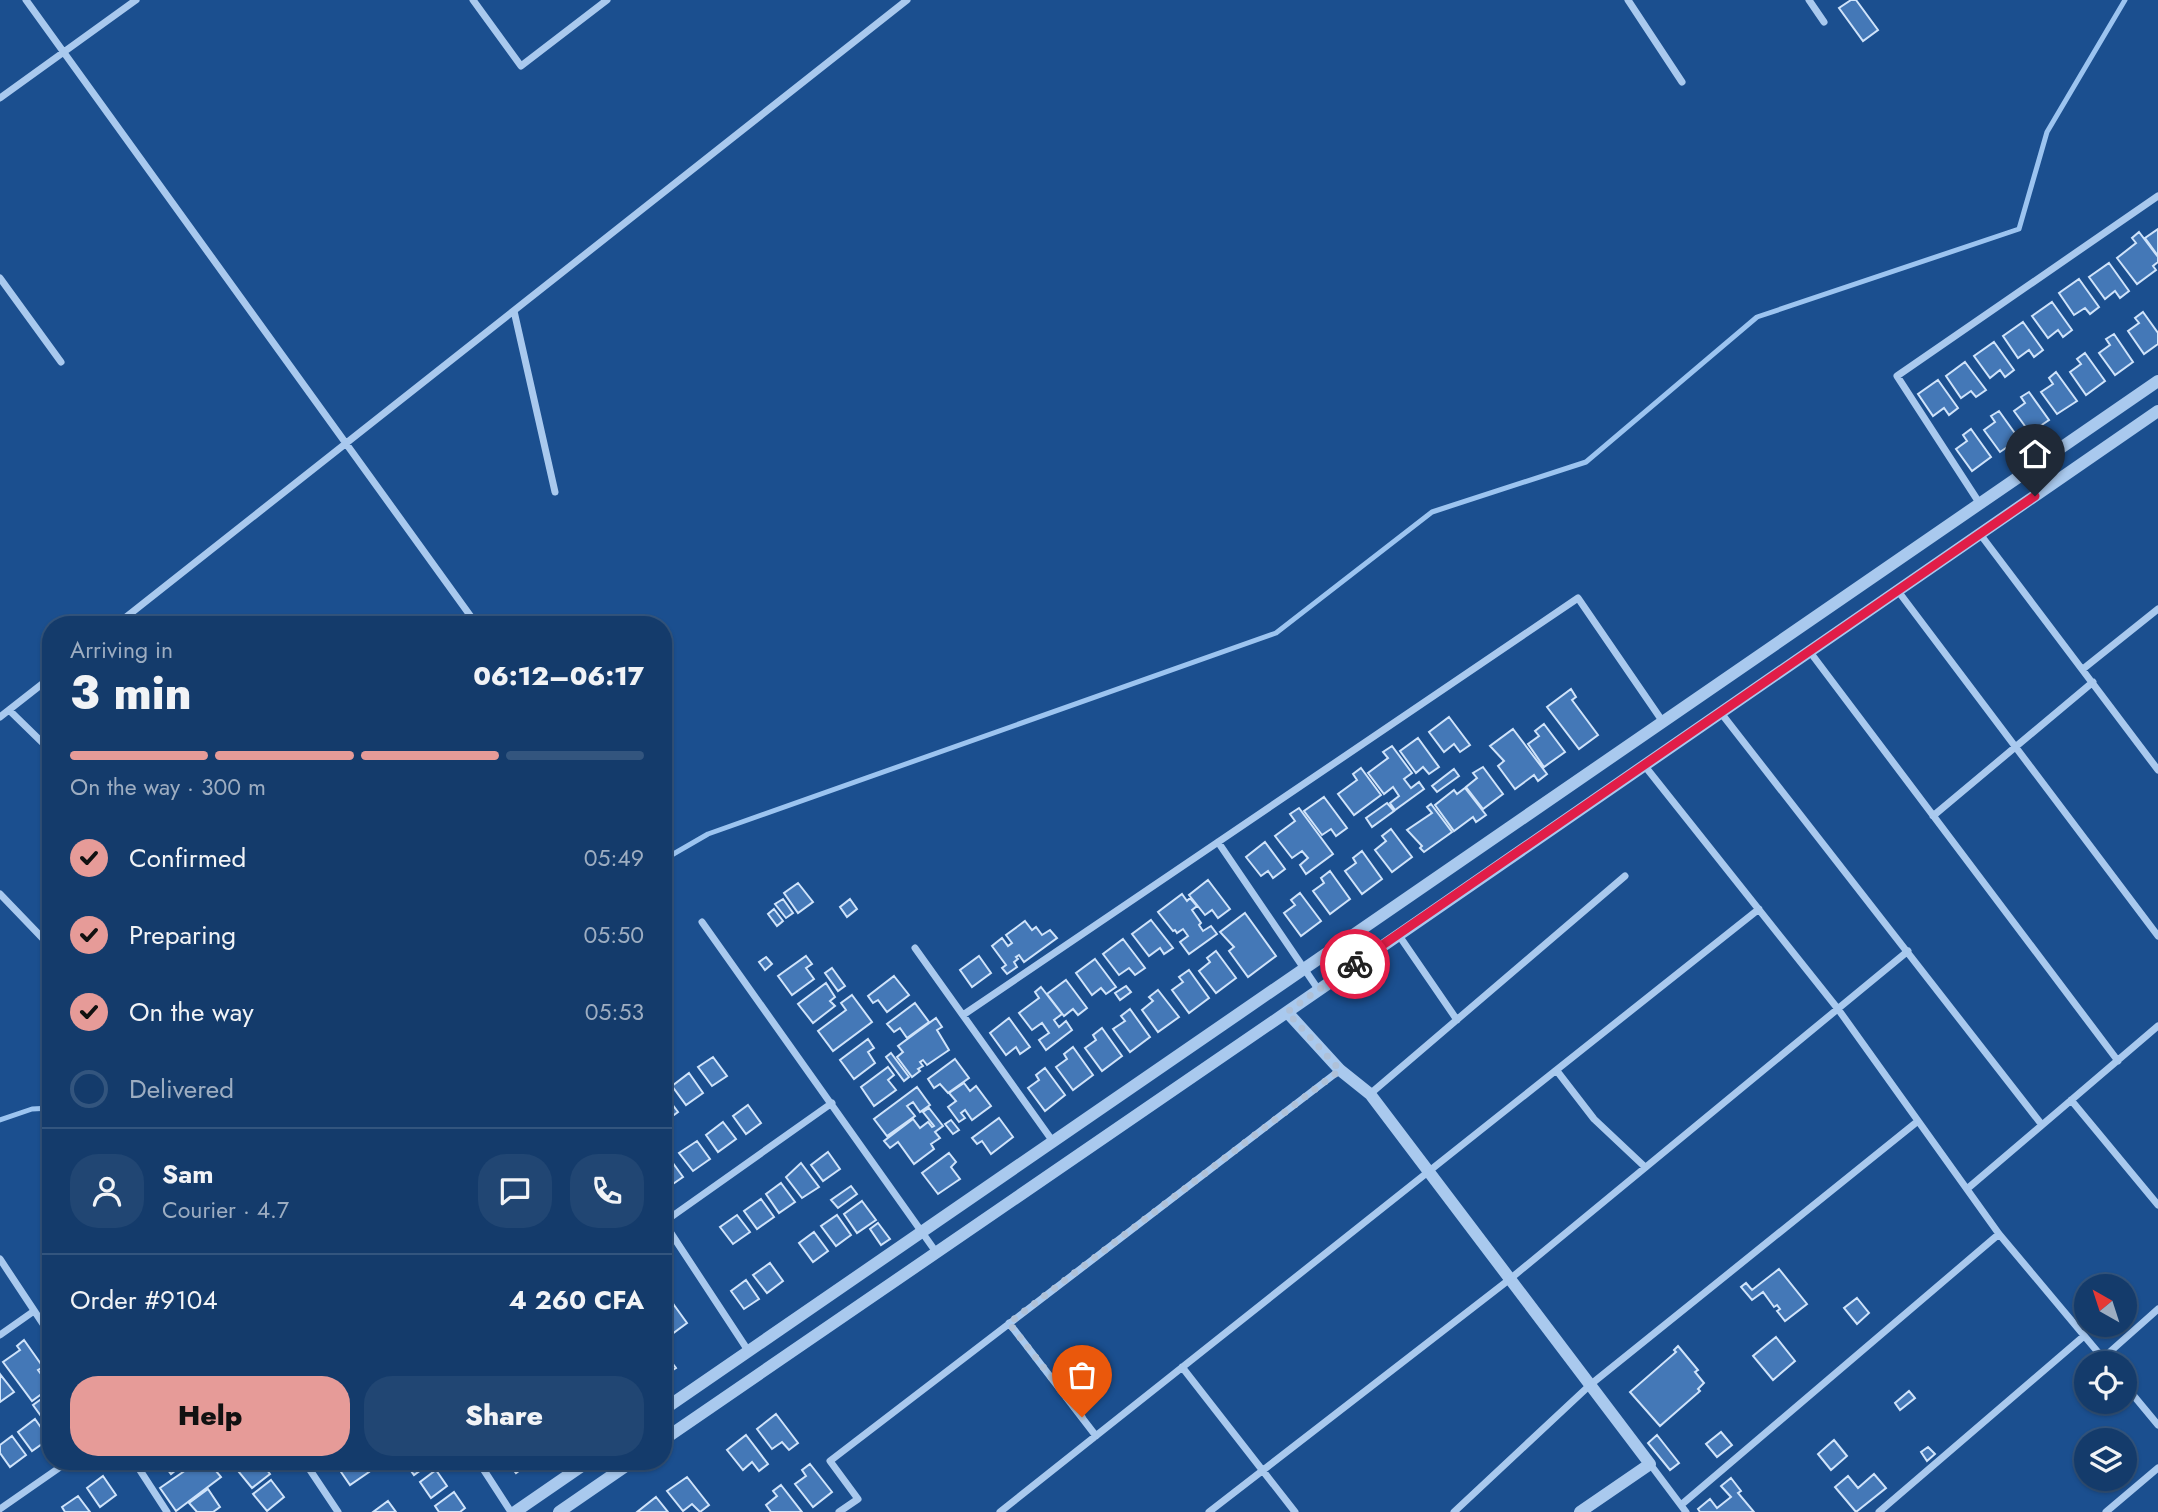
<!DOCTYPE html>
<meta charset="utf-8">
<style>
body{margin:0;font-family:Jost,sans-serif;background:#214673;color:#f1f3f6;height:100vh;display:flex;flex-direction:column;font-size:26px;white-space:nowrap}
*{box-sizing:border-box;margin:0}
p{font-size:23px;color:#9dadc1}
.icon{flex:none;width:38px;height:38px;fill:none;stroke:currentColor;stroke-width:2;stroke-linecap:round;stroke-linejoin:round}
.map{position:relative;flex:1;overflow:hidden}
.drawer{position:absolute;left:42px;top:616px;width:630px;height:854px;display:flex;flex-direction:column;background:#143b6b;border-radius:28px;box-shadow:0 2px 5px #0004,0 0 0 2px #33557e}
.drawer>*{flex:none}
.needle{width:46px;rotate:321deg}
.controls{position:absolute;left:2074px;top:1274px;display:grid;gap:14px}
.controls a{display:grid;place-items:center;width:63px;height:63px;border-radius:50%;background:#143b6b;box-shadow:0 2px 5px #0004,0 0 0 2px #33557e;font-size:35px}
.pin{position:absolute;display:grid;place-items:center;width:60px;height:60px;color:#fff;margin:-72px -30px;border-radius:50% 50% 50% 0;rotate:-45deg;box-shadow:0 0 7px #0007}
.pin .icon{rotate:45deg}
.courier{position:absolute;display:grid;place-items:center;width:70px;height:70px;margin:-35px;border:5px solid #e11d48;border-radius:50%;background:#fff;color:#222;box-shadow:0 2px 9px #0007}
.headline em{font-style:normal;font-weight:800}
.headline div{display:flex;flex-direction:column-reverse}
.headline{display:flex;align-items:center;justify-content:space-between;height:119px;padding:0 28px}
h1{font-size:46px;font-weight:800;line-height:52px}
.bar{display:grid;grid-template-columns:repeat(4,1fr);gap:10px 7px;align-content:center;height:84px;padding:0 28px}
.bar i{height:9px;border-radius:5px;background:#33557e}
.bar .active{background:#e69b98}
.bar p{grid-column:span 4}
.line{display:flex;align-items:center;gap:18px;padding:0 28px;border-top:2px solid #33557e}
.line div{flex:1}
.round{display:grid;place-items:center;flex:none;width:74px;height:74px;border-radius:28px;background:#214673}
ol{padding:0 28px;list-style:none}
li{display:flex;align-items:center;gap:21px;height:77px}
li p{margin-inline-start:auto}
li .icon{padding:7px;border-radius:50%;background:#e69b98;color:#111;stroke-width:4}
li:last-child{color:#9dadc1}
li i{width:38px;height:38px;border:4px solid #33557e;border-radius:50%}
.action{display:flex;gap:14px;margin-top:auto;padding:14px 28px}
.action a{flex:1;height:80px;border-radius:28px;background:#e69b98;color:#111;font-size:28px;font-weight:800;line-height:80px;text-align:center}
.action a+a{background:#214673;color:#f1f3f6}
.map>svg:first-child{display:block}
.lines{fill:none;stroke-linecap:round;stroke-linejoin:round}
.stream{stroke:#9cc4f0;stroke-width:5}
.building{fill:#4478b7;stroke:#cfe3fa;stroke-width:2}
.minor{stroke:#a9c9ee;stroke-width:7}
.tertiary{stroke:#a9c9ee;stroke-width:12}
.done{stroke:#afc1d8;stroke-width:7;stroke-dasharray:0 12.6}
.route{stroke:#e11d48;stroke-width:9}
</style>
<div class="map">
<svg width="2158" height="1512" viewBox="0 0 2158 1512">
<rect width="100%" height="100%" fill="#1b4f8f"/>
<g class="lines">
<!-- stream -->
<path class="stream" d="M663,860L708,834L1276,633L1432,512L1586,462L1757,317L2019,229L2047,132L2125,0
M0,1120L32,1109L51,1108"/>
</g>
<!-- building -->
<path class="building" d="M1851,0H1856L1878,30L1863,41L1839,8Z
M2158,229V256L2145,238Z
M2139,232L2158,257V262L2153,266L2156,270L2137,284L2117,258L2136,243L2132,238Z
M2109,263L2129,291L2120,298L2115,291L2105,299L2089,277Z
M2079,279L2099,307L2090,314L2085,308L2074,315L2059,293Z
M2052,302L2072,330L2063,337L2058,330L2048,338L2032,316Z
M2143,312L2158,333V344L2144,354L2128,331L2139,323L2135,318Z
M2023,322L2043,350L2034,357L2029,350L2018,358L2003,336Z
M2114,334L2133,362L2115,375L2099,353L2110,345L2106,339Z
M1994,342L2014,370L2005,377L2000,370L1990,378L1974,356Z
M2085,353L2105,381L2086,395L2070,372L2081,364L2077,359Z
M1965,362L1986,390L1976,397L1971,391L1961,398L1946,376Z
M2056,372L2077,401L2057,414L2041,392L2053,384L2049,378Z
M1938,380L1958,408L1949,415L1944,408L1933,416L1918,394Z
M2029,392L2049,420L2030,433L2014,411L2025,403L2021,397Z
M1999,411L2019,439L2000,452L1984,430L1995,422L1991,416Z
M1971,429L1991,457L1972,471L1956,449L1967,441L1963,435Z
M1571,689L1576,697L1572,700L1598,735L1579,749L1547,707Z
M1449,717L1470,745L1460,752L1454,744L1444,752L1429,732Z
M1544,724L1565,752L1544,767L1528,744L1539,736L1535,731Z
M1513,729L1547,774L1538,781L1534,775L1515,789L1498,766L1504,761L1490,746Z
M1418,738L1439,767L1429,774L1423,767L1416,773L1400,751Z
M1392,746L1412,773L1404,779L1411,788L1419,782L1424,789L1395,810L1390,803L1399,796L1393,787L1384,794L1368,773L1388,758L1383,752Z
M1483,767L1503,794L1483,809L1466,787L1477,778L1473,773Z
M1361,768L1381,795L1354,815L1338,794L1357,780L1353,774Z
M1454,769L1459,776L1437,792L1432,786Z
M1465,788L1486,815L1476,822L1473,817L1454,831L1435,805L1454,790L1457,794Z
M1324,797L1347,828L1336,836L1331,829L1322,835L1304,811Z
M1387,803L1394,811L1372,827L1366,818Z
M1431,804L1452,832L1424,852L1420,848L1422,846L1407,830L1432,813L1427,807Z
M1299,808L1333,854L1306,874L1300,865L1308,858L1302,851L1292,858L1275,836L1295,821L1290,814Z
M1391,829L1412,857L1392,872L1375,850L1386,841L1382,836Z
M1265,842L1285,869L1273,878L1268,871L1261,876L1246,857Z
M1362,851L1382,879L1362,894L1345,871L1356,863L1353,858Z
M1330,871L1350,899L1330,914L1313,891L1324,883L1321,878Z
M1208,880L1230,909L1218,918L1212,910L1205,915L1189,895Z
M798,883L813,902L798,913L784,893Z
M1300,893L1321,921L1301,936L1284,913L1295,905L1291,900Z
M1182,894L1187,901L1190,898L1197,906L1192,910L1201,923L1199,925L1203,931L1211,926L1217,934L1189,954L1180,942L1188,936L1183,929L1177,933L1175,930L1173,931L1158,912Z
M783,899L793,913L786,918L775,904Z
M850,899L857,909L847,917L840,907Z
M774,909L783,921L777,926L768,914Z
M1245,913L1276,956L1248,977L1229,951L1234,947L1220,932Z
M1151,920L1173,948L1164,954L1160,948L1149,956L1132,934Z
M1025,921L1032,930L1036,927L1042,935L1050,930L1057,938L1024,962L1019,955L1016,957L1018,959L1014,962L1017,967L1007,974L1002,968L1006,965L992,946L1002,938L1008,946L1012,943L1006,935Z
M1123,939L1145,968L1135,975L1129,968L1119,975L1103,954Z
M1216,951L1236,978L1216,993L1199,971L1210,962L1207,958Z
M806,956L812,964L806,968L814,979L792,995L778,976Z
M979,956L991,973L972,987L960,970Z
M766,957L772,964L765,970L759,962Z
M1095,959L1116,987L1106,994L1101,988L1092,995L1076,973Z
M832,968L845,986L838,991L825,973Z
M1189,970L1209,998L1189,1013L1172,990L1183,982L1179,977Z
M894,976L909,995L887,1012L878,1000L873,1003L868,996Z
M1066,980L1087,1008L1078,1015L1073,1009L1064,1016L1047,994Z
M826,983L835,997L830,1001L835,1006L813,1023L798,1004Z
M1126,986L1131,992L1120,1000L1115,993Z
M1041,987L1062,1014L1054,1020L1059,1027L1066,1021L1072,1030L1046,1050L1039,1040L1049,1033L1042,1023L1032,1030L1019,1013L1039,998L1035,992Z
M1158,990L1179,1017L1158,1032L1142,1010L1153,1001L1149,997Z
M852,995L872,1022L833,1051L818,1031L846,1010L841,1003Z
M915,1003L929,1022L907,1038L900,1028L894,1032L887,1024Z
M1130,1009L1150,1037L1130,1052L1113,1029L1125,1021L1121,1016Z
M936,1018L942,1027L937,1030L949,1050L927,1065L923,1060L920,1062L923,1066L918,1069L920,1071L912,1077L897,1057L903,1052L898,1046Z
M1009,1018L1030,1047L1020,1054L1016,1047L1006,1055L990,1033Z
M1102,1028L1122,1056L1102,1071L1085,1048L1096,1040L1093,1035Z
M868,1039L874,1048L868,1052L875,1063L854,1079L840,1060Z
M1073,1047L1093,1075L1073,1090L1056,1067L1067,1059L1064,1054Z
M891,1053L909,1077L904,1081L886,1057Z
M713,1057L727,1076L712,1086L698,1067Z
M955,1059L969,1078L948,1093L940,1084L934,1088L928,1079Z
M888,1067L894,1075L888,1080L896,1090L874,1106L861,1087Z
M1045,1068L1065,1095L1045,1111L1028,1088L1039,1080L1036,1075Z
M689,1073L703,1093L686,1105L672,1086Z
M964,1083L970,1091L976,1086L991,1106L972,1120L965,1110L961,1113L965,1118L959,1122L948,1107L956,1101L949,1093Z
M917,1087L930,1105L920,1112L913,1102L907,1106L915,1116L887,1136L874,1119Z
M663,1092L678,1112L663,1123Z
M748,1105L761,1123L746,1134L733,1116Z
M929,1108L943,1126L935,1132L940,1138L931,1144L934,1149L914,1164L898,1142L890,1148L884,1141L913,1119L920,1128L928,1122L932,1127L934,1126L923,1112Z
M999,1118L1013,1137L991,1154L982,1141L977,1144L972,1138Z
M951,1120L959,1130L953,1134L945,1124Z
M723,1122L736,1139L718,1152L706,1135Z
M697,1141L710,1159L693,1171L679,1153Z
M828,1152L840,1169L823,1181L811,1165Z
M949,1153L956,1162L951,1167L960,1179L938,1194L922,1173Z
M670,1159L683,1177L667,1188L663,1184V1164Z
M801,1163L819,1187L802,1198L786,1177Z
M781,1183L795,1202L779,1213L766,1194Z
M851,1186L857,1194L838,1208L831,1200Z
M761,1199L774,1217L757,1229L744,1211Z
M862,1201L876,1220L857,1233L844,1214Z
M737,1215L750,1232L733,1244L720,1227Z
M837,1215L851,1235L836,1246L821,1226Z
M878,1223L890,1239L881,1245L870,1229Z
M814,1232L828,1251L813,1262L799,1243Z
M770,1263L783,1281L767,1293L753,1275Z
M1779,1269L1807,1304L1785,1321L1777,1311L1780,1309L1777,1305L1774,1307L1763,1292L1752,1300L1741,1287L1746,1283L1752,1290Z
M746,1280L759,1299L744,1309L731,1291Z
M1857,1298L1869,1313L1857,1324L1844,1308Z
M674,1305L687,1323L668,1337L663,1330V1313Z
M1776,1337L1795,1361L1773,1380L1753,1356Z
M24,1340L43,1367L38,1370L47,1382L51,1379V1387L32,1401L3,1362L20,1350L17,1346Z
M1678,1346L1698,1370L1695,1372L1704,1383L1698,1389L1700,1391L1660,1426L1630,1392L1676,1352L1674,1350Z
M663,1351L676,1368L670,1372L663,1362Z
M0,1374L14,1392L0,1402Z
M1909,1391L1915,1398L1900,1410L1895,1403Z
M51,1392V1430L33,1405Z
M776,1414L798,1443L789,1450L782,1442L772,1449L757,1429Z
M35,1419L49,1439L32,1451L18,1432Z
M1721,1432L1732,1445L1717,1457L1706,1444Z
M746,1435L768,1464L759,1471L752,1462L743,1470L727,1450Z
M1657,1435L1679,1463L1670,1470L1648,1443Z
M12,1436L26,1455L10,1467L0,1453V1445Z
M1834,1440L1847,1456L1831,1470L1818,1454Z
M1928,1447L1935,1454L1927,1461L1921,1452Z
M161,1461H187L171,1474Z
M199,1461H208L221,1477L176,1511L160,1488Z
M250,1461H260L270,1474L252,1488L238,1471Z
M349,1461H361L369,1472L350,1485L339,1469Z
M404,1461H432V1462L414,1475Z
M507,1461H532L516,1473Z
M810,1464L832,1492L813,1507L795,1484L806,1476L802,1470Z
M436,1470L447,1486L431,1498L420,1482Z
M1874,1474L1886,1488L1856,1512L1835,1487L1848,1476L1858,1488Z
M103,1476L116,1495L100,1507L87,1488Z
M687,1477L709,1505L700,1512L692,1504L683,1511L667,1491Z
M1731,1478L1741,1491L1738,1493L1754,1512H1700L1698,1509L1710,1499L1717,1508L1731,1497L1721,1486Z
M271,1480L284,1497L267,1511L253,1494Z
M781,1485L802,1512H771L766,1505L777,1496L773,1491Z
M208,1489L220,1507L213,1512H197L189,1503Z
M454,1492L465,1508L460,1512H439L435,1506Z
M78,1496L90,1512H65L62,1507Z
M656,1497L668,1512H637Z
M388,1501L396,1512H373Z"/>
<g class="lines">
<!-- minor -->
<path class="minor" d="M26,0L477,625
M473,0L521,66L607,0
M1628,0L1682,82
M1809,0L1824,22
M0,98L136,0
M0,278L61,362
M514,311L555,492
M1980,504L1897,376L2158,196
M1980,534L2158,770
M1898,591L2158,936
M116,625L907,0
M1810,652L2118,1061
M2083,669L2158,609
M9,710L51,751
M1721,713L2042,1125
M0,717L51,677
M1644,765L1838,1009L1999,1234L2107,1363
M1933,816L2093,682
M1218,842L1318,989
M0,894L51,947
M702,922L936,1252
M1398,934L1457,1020
M915,948L1054,1143
M963,1015L1578,598L1663,722
M1557,1071L1594,1119L1645,1167
M1370,1094L1625,876
M2071,1100L2158,1205
M1967,1189L2158,1026
M663,1221L749,1352
M664,1222L832,1103
M0,1259L51,1336
M1009,1323L1096,1436
M0,1335L34,1311
M2103,1358L2158,1309
M1182,1367L1295,1512
M2124,1384L2158,1425
M134,1461L167,1512
M304,1461L338,1512
M478,1461L511,1512
M1650,1464L1686,1512
M1681,1505L1999,1234
M0,1509L69,1461
M839,1512L858,1499L830,1461L1340,1070
M1000,1512L1759,909
M1209,1512L1510,1279L1908,951
M1454,1512L1590,1385L1918,1121
M1879,1512L2084,1336
M2106,1512L2158,1468"/>
<!-- tertiary -->
<path class="tertiary" d="M1287,1012L1340,1070L1370,1094L1650,1464L1580,1512
M663,1410L2158,381
M663,1440L1287,1012L2158,411
M515,1512L589,1461
M559,1512L633,1461"/>
</g>
<g class="lines">
<!-- done -->
<path class="done" d="M1082,1417L1009,1323L1340,1070L1287,1012L1355,964"/>
<!-- route -->
<path class="route" d="M1355,964L2035,496"/>
</g>
</svg>
<div class="controls">
<a><svg class="needle" viewBox="-14 -14 28 28"><path d="M0-13l5 13h-10z" fill="#e53935"/><path d="M0 13l5-13h-10z" fill="#9dadc1"/></svg></a>
<a><svg class="icon" aria-label="locate" viewBox="0 0 24 24"><circle cx="12" cy="12" r="6"/><path d="M12 2v4M12 18v4M2 12h4M18 12h4"/></svg></a>
<a><svg class="icon" aria-label="layers" viewBox="0 0 24 24"><path d="M12 4l9 5-9 5-9-5zM3 14l9 5 9-5"/></svg></a>
</div>
<div class="pin" style="left:1082px;top:1417px;background:#ea580c"><svg class="icon" aria-label="bag" viewBox="0 0 24 24"><path d="M5 8h14l-1 12H6zM9 8a3 3 0 0 1 6 0"/></svg></div>
<div class="pin" style="left:2035px;top:496px;background:#1f2937"><svg class="icon" aria-label="home" viewBox="0 0 24 24"><path d="M3 11l9-7 9 7M6 9v11h12V9"/></svg></div>
<div class="courier" style="left:1355px;top:964px"><svg class="icon" aria-label="bike" viewBox="0 0 24 24"><circle cx="6" cy="16" r="4"/><circle cx="18" cy="16" r="4"/><path d="M6 16l4-8h5l3 8M10 8l3 8H6M13 5h3"/></svg></div>
<section class="drawer">
<div class="headline"><div><h1>3 min</h1><p>Arriving in</p></div><em>06:12–06:17</em></div>
<div class="bar"><i class="active"></i><i class="active"></i><i class="active"></i><i></i><p>On the way · 300 m</p></div>
<ol>
<li><svg class="icon" aria-label="check" viewBox="0 0 24 24"><path d="M5 12l5 5 9-10"/></svg>Confirmed<p>05:49</p></li>
<li><svg class="icon" aria-label="check" viewBox="0 0 24 24"><path d="M5 12l5 5 9-10"/></svg>Preparing<p>05:50</p></li>
<li><svg class="icon" aria-label="check" viewBox="0 0 24 24"><path d="M5 12l5 5 9-10"/></svg>On the way<p>05:53</p></li>
<li><i></i>Delivered</li>
</ol>
<div class="line" style="height:126px"><a class="round"><svg class="icon" aria-label="person" viewBox="0 0 24 24"><circle cx="12" cy="8" r="4"/><path d="M4 21q1-7 8-7t8 7"/></svg></a><div><b>Sam</b><p>Courier · 4.7</p></div><a class="round"><svg class="icon" aria-label="chat" viewBox="0 0 24 24"><path d="M4 5h16v11H9l-5 4z"/></svg></a><a class="round"><svg class="icon" aria-label="phone" viewBox="0 0 24 24"><path d="M5 4h4l2 5-3 2q2 4 5 5l2-3 5 2v4C11 20 4 13 5 4z"/></svg></a></div>
<div class="line" style="height:91px"><div>Order #9104</div><b>4 260 CFA</b></div>
<div class="action"><a>Help</a><a>Share</a></div>
</section>
</div>
